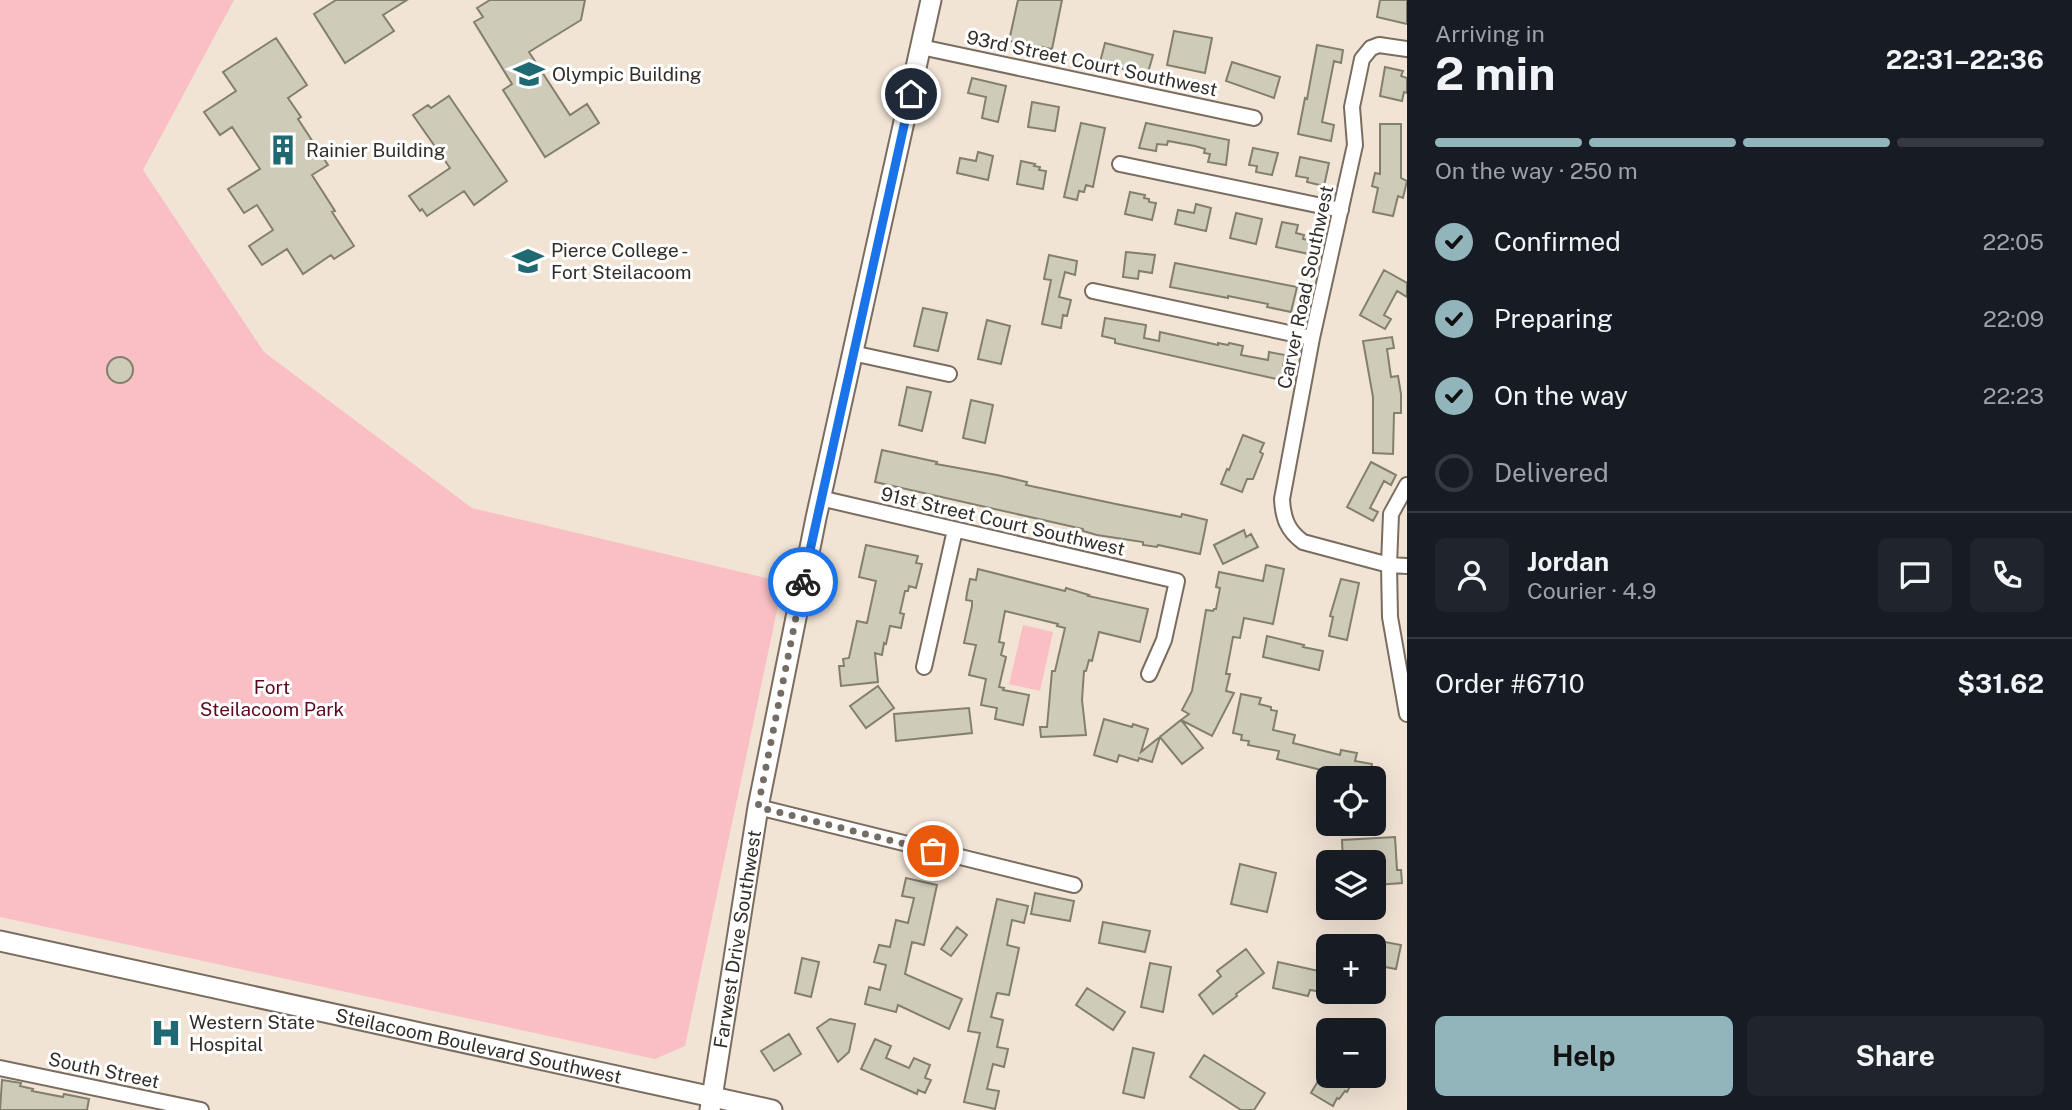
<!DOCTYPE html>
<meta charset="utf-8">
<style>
body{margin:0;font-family:"Public Sans",sans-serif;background:#20242c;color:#f1f3f6;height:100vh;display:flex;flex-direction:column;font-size:26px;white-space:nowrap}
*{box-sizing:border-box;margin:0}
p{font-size:23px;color:#9ea1a6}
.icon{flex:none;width:38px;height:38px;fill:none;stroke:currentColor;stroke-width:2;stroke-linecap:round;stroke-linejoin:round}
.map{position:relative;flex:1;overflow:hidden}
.details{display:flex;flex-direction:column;background:#171b24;width:665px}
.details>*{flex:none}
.fabs{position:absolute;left:1316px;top:766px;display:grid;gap:14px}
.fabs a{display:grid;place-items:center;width:70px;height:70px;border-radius:10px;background:#171b24;box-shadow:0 7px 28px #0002;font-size:35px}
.pin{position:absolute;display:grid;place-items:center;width:60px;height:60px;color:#fff;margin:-30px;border:4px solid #fff;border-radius:50%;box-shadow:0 2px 7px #0007}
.courier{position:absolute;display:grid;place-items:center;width:70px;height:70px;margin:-35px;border:5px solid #1a73e8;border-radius:50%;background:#fff;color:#222;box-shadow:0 2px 9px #0007}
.head em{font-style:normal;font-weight:700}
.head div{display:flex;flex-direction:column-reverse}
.head{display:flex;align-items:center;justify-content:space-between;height:119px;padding:0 28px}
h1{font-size:46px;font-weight:700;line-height:52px}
.bar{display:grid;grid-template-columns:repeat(4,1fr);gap:10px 7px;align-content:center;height:84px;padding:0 28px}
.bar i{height:9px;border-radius:5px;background:#363941}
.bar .on{background:#92b5bb}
.bar p{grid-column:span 4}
.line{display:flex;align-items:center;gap:18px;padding:0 28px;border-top:2px solid #363941}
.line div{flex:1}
.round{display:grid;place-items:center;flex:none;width:74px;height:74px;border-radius:10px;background:#20242c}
ol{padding:0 28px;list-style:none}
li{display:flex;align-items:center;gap:21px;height:77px}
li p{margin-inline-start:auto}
li .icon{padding:7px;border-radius:50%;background:#92b5bb;color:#111;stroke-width:4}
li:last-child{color:#9ea1a6}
li i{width:38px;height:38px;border:4px solid #363941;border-radius:50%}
.primary-button{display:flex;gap:14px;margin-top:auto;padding:14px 28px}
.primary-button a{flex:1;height:80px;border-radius:10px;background:#92b5bb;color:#111;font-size:28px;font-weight:700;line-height:80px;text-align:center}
.primary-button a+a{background:#20242c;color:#f1f3f6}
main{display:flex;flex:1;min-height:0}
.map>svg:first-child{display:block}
.green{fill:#f9bfc4}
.building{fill:#cfcbb9;stroke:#837f6e;stroke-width:2}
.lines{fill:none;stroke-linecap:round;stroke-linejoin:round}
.street-casing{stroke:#7a6d60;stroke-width:18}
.secondary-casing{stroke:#7a6d60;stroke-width:23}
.street{stroke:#fff;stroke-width:14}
.secondary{stroke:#fff;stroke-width:19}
.done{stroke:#756d64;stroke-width:7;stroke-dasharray:0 12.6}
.route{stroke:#1a73e8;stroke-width:9}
.labels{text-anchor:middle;stroke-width:6;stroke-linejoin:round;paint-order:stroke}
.street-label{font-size:19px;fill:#322d27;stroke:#fff}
.poi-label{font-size:19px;fill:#322d27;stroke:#fff;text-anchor:start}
.park-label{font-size:19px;fill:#5e0720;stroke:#fff}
</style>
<main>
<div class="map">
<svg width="1407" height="1110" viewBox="0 0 1407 1110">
<rect width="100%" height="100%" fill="#f2e4d5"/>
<!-- green -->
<path class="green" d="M0,0H234L143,170L264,352L472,508L783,582L685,1046L655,1059L0,917Z
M1023,625L1053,632L1040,691L1009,684Z"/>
<!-- building -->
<path class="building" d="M336,0H407L383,15L394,31L345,63L314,14Z
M490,0H585L581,20L529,52L570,115L587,104L599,123L545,157L503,90L512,84L474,22L483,17L477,8Z
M1018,0H1062L1052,49L1009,41Z
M1380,0H1407V24L1377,17Z
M1174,31L1212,38L1205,73L1167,65Z
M276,38L307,85L288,98L301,117L298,119L328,165L312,175L335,211L332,212L354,246L334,259L331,255L303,274L287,249L262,265L249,246L273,230L257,205L244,213L228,189L260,169L232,127L220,135L204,112L236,91L223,72Z
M1105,43L1153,55L1147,76L1100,62Z
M1317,45L1343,50L1341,63L1334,61L1322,122L1334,125L1331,141L1298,134L1305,98L1307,99Z
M1232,62L1280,77L1274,98L1226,81Z
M1385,67L1403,71L1401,76L1407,78V93L1404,92L1402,101L1380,96Z
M972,78L1006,86L998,122L982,118L986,97L968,93Z
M449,96L507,181L474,205L464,191L427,216L422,209L420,211L409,196L450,168L413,115L428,105L431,108Z
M1032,102L1059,107L1055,131L1028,127Z
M1081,123L1105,128L1093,187L1086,185L1084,192L1079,191L1077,200L1064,197Z
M1146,123L1229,140L1226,165L1208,162L1210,154L1204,153L1205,149L1195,146L1168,141L1167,145L1157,144L1156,151L1139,148Z
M1380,124H1401V178L1407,181L1403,198L1398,196L1393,216L1373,212L1378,188L1372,186L1375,173L1380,174Z
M1253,148L1278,153L1272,175L1256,172L1257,166L1249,165Z
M978,152L993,156L988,180L957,173L960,158L976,161Z
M1300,157L1329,163L1324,186L1307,182L1308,178L1296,176Z
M1021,161L1035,164L1034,166L1040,167L1039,170L1046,171L1043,189L1017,184Z
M1130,192L1145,195L1144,198L1149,199V202L1156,203L1152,220L1125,214Z
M1196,204L1211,208L1206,231L1175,224L1178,210L1194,213Z
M1236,213L1262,219L1256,244L1230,238Z
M1282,222L1298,225L1296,233L1304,235L1303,239L1312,241L1309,254L1276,247Z
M1126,252L1155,255L1152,273L1139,271L1138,279L1123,277Z
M1049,255L1077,261L1075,275L1065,272L1059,297L1071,300L1067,316L1063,315L1061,328L1042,324L1051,280L1044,279Z
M1175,263L1297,287L1291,312L1267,307L1268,304L1228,296V298L1170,287Z
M1384,270L1407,283V297L1397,291L1384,315L1391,319L1385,329L1360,315Z
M923,308L947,313L938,351L914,346Z
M1105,318L1146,325L1144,338L1159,341L1160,332L1218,345V343L1228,345L1229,343L1243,346L1241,355L1268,360L1269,352L1285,355L1281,380L1115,343V339L1102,336Z
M987,320L1010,326L1001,364L978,359Z
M1392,337L1394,348L1387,349L1391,377L1398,376L1401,394V413H1394L1393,454L1373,453V397L1363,341Z
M107 370a13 13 0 1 1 26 0a13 13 0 1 1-26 0Z
M907,387L931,392L922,431L899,425Z
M971,400L993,405L985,443L963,438Z
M1243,435L1264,443L1260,452L1263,454L1253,479H1247L1242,492L1221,484L1227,469L1229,470Z
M882,450L937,462L936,464L997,475L1027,482L1026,485L1116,504L1181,517L1182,514L1207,520L1200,554L1158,545L1157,547L1143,545V542L1097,535L1083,531V529L875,482Z
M1371,462L1396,475L1391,485L1384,481L1370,508L1378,512L1373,521L1347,507Z
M1244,530L1246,537L1251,534L1258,547L1223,564L1214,545Z
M866,545L918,556L916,563L922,564L916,588L909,586L908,591H905L900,613L904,614L901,628L890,626L886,644L884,643L882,655L875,653L878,682L841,686L839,666H844L843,659L849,658L857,621L867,623L876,581L859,577Z
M1266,565L1284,569L1273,624L1244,618L1240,638L1233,637L1226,674H1230L1226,691L1234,693L1212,736L1181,720L1189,714L1182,710L1192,691L1206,610L1213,611L1214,609H1216L1220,588L1216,587L1219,572L1263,581Z
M978,569L1065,591L1066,588L1089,595L1088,596L1148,609L1140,642L1099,632L1092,661L1089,660L1086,671H1084L1082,700L1086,735L1041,737L1040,727H1047L1052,671H1055L1065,628L1057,626L1058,624L1005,611L999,642L1004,643L1001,655L1006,657L999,687L1004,688L1003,690L1029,695L1023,725L995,719L997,708L981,705L986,679L969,675L976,645L964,643L972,606V601L966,600L967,593L970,579L976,580Z
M1341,579L1359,583L1347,640L1329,636L1333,617L1330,616Z
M1267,636L1304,645L1303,647L1323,651L1319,670L1263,657Z
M878,686L894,708L866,728L850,706Z
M1241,694L1261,698L1259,704L1271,707V710L1277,711L1273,730L1295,735L1293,743L1340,755L1341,750L1357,753L1355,761L1372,764L1369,779H1353L1336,776L1337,774L1277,759L1279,751L1248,745L1249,741L1241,740L1242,735L1233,733Z
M969,708L972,733L896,741L894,714Z
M1104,719L1132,727L1133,724L1148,729L1141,752L1181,720L1203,748L1182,764L1160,737L1152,762L1139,758L1138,761L1119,755L1117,762L1094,755Z
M1395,837L1397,870H1401L1402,883L1377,885L1375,862L1343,863L1342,840Z
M1240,864L1276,873L1267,912L1231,904Z
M906,878L937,885L924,945L912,942L905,974L962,999L949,1029L898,1005L896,1012L865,1004L869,987L880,990L886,965L874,962L879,945L890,947L896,920L908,923L914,898L902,896Z
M1035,893L1074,901L1070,921L1031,914Z
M997,899L1028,906L1024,923L1012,920L1007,945L1019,948L1009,995L997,993L991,1017L1003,1020L997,1047L1008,1049L1004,1067L993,1064L987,1089L999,1091L995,1109L964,1102L980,1033L968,1031Z
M1103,922L1150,931L1145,952L1099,943Z
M957,927L967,935L951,956L941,949Z
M1374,940L1401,945L1396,969L1374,965Z
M1246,949L1264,973L1236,994L1237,996L1213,1014L1199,995L1221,976L1217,971Z
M802,958L819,962L811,997L795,993Z
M1278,962L1328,973V993L1310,990L1308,996L1273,988Z
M1150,963L1171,967L1163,1012L1141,1007Z
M1087,988L1125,1012L1113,1030L1076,1005Z
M830,1019L855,1024L849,1052L838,1062L817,1028Z
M789,1034L801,1054L774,1071L761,1051Z
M875,1039L891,1046L886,1058L909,1068L914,1058L930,1065L925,1078L931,1080L925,1093L918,1090L917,1094L861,1069Z
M1133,1048L1154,1053L1144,1098L1123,1093Z
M1204,1055L1265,1093L1254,1110H1241L1190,1077Z
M1321,1076H1356L1347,1092L1345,1091L1339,1099L1337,1098L1333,1106L1311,1093Z
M2,1080L21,1083L20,1086L33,1089L32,1091L63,1097L64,1094L89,1099L87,1110H0Z"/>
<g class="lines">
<!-- street casing -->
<g class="street-casing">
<path id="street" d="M921,47L1254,118
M1407,49L1379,45L1371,48L1362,59L1352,107L1355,145L1312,338L1282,499C1283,518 1287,530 1303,542L1389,565L1407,566
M1120,164L1341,210
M1093,291L1312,338
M852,353L949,374
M1407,485L1391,514L1389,565L1390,617L1407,714
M820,498L1177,581L1164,640L1149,674
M924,667L955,530
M758,807L1074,885
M0,1068L201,1110"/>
</g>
<!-- secondary casing -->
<g class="secondary-casing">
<g id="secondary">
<path id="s1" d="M0,941L772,1110"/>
<path id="s2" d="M710,1110L758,807L816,518L931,0"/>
</g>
</g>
<!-- street -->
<use href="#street" class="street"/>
<!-- secondary -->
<use href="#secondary" class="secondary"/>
</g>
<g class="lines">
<!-- done -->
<path class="done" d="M803,582L758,807L933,851"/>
<!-- route -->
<path class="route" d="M803,582L911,94"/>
</g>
<!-- icons -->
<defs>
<g id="university-bare" transform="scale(2.415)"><path d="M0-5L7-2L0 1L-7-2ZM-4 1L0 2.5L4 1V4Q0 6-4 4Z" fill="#1f6a72" stroke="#fff" stroke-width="2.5" paint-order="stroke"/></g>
<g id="building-bare" transform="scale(2.415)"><path d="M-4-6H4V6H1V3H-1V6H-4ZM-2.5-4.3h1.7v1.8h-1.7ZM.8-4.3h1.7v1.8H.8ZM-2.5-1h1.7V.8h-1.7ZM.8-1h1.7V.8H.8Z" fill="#1f6a72" stroke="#fff" stroke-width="2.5" paint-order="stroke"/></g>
<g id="hospital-bare" transform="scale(2.415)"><path d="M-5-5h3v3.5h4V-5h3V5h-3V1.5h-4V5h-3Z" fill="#1f6a72" stroke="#fff" stroke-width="2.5" paint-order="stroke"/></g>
</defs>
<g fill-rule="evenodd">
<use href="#university-bare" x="529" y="74"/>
<use href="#building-bare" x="283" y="150"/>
<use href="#university-bare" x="528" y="261"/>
<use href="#hospital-bare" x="166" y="1033"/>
</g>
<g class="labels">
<!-- street labels -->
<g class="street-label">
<text transform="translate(1092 63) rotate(12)" y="7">93rd Street Court Southwest</text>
<text transform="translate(1305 287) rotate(-78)" y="7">Carver Road Southwest</text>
<text transform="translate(1003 521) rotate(13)" y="7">91st Street Court Southwest</text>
<text dy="7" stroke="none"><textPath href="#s2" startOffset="173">Farwest Drive Southwest</textPath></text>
<text dy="7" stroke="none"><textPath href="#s1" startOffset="490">Steilacoom Boulevard Southwest</textPath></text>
<text transform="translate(104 1070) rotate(12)" y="7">South Street</text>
</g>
<!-- poi labels -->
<g class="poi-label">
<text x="552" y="81">Olympic Building</text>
<text x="306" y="157">Rainier Building</text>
<text x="551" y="257">Pierce College -<tspan x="551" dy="22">Fort Steilacoom</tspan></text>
<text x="189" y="1029">Western State<tspan x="189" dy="22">Hospital</tspan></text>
</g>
<!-- park labels -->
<g class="park-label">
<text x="272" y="694">Fort<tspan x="272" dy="22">Steilacoom Park</tspan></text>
</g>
</g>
</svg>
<div class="fabs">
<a><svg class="icon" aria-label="locate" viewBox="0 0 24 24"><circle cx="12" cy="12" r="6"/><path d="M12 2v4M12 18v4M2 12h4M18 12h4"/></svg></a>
<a><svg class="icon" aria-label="layers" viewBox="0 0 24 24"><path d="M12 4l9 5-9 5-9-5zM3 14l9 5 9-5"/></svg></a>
<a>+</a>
<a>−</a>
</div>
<div class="pin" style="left:933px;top:851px;background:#ea580c"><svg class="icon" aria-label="bag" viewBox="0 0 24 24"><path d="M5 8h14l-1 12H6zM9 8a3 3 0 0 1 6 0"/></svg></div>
<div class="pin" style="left:911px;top:94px;background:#1f2937"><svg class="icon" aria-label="home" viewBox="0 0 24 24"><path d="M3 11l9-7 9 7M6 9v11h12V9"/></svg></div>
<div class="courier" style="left:803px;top:582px"><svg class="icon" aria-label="bike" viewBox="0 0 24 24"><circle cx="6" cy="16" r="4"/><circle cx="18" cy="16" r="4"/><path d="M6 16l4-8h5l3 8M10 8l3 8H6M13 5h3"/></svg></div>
</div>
<section class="details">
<div class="head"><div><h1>2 min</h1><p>Arriving in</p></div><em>22:31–22:36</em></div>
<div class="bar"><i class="on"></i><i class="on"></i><i class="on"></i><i></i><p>On the way · 250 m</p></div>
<ol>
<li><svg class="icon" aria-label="check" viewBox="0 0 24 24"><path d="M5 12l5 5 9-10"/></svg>Confirmed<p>22:05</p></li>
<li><svg class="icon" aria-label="check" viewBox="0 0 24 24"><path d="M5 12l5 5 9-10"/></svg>Preparing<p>22:09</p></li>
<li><svg class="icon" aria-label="check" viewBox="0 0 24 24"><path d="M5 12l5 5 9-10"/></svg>On the way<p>22:23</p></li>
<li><i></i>Delivered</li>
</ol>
<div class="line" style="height:126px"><a class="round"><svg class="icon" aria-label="person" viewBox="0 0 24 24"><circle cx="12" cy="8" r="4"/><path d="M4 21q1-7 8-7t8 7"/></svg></a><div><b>Jordan</b><p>Courier · 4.9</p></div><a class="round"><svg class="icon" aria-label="chat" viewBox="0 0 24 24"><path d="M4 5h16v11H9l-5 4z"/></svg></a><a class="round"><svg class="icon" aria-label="phone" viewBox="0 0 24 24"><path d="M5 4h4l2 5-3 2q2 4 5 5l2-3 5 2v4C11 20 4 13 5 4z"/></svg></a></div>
<div class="line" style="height:91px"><div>Order #6710</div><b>$31.62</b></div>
<div class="primary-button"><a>Help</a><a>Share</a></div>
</section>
</main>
